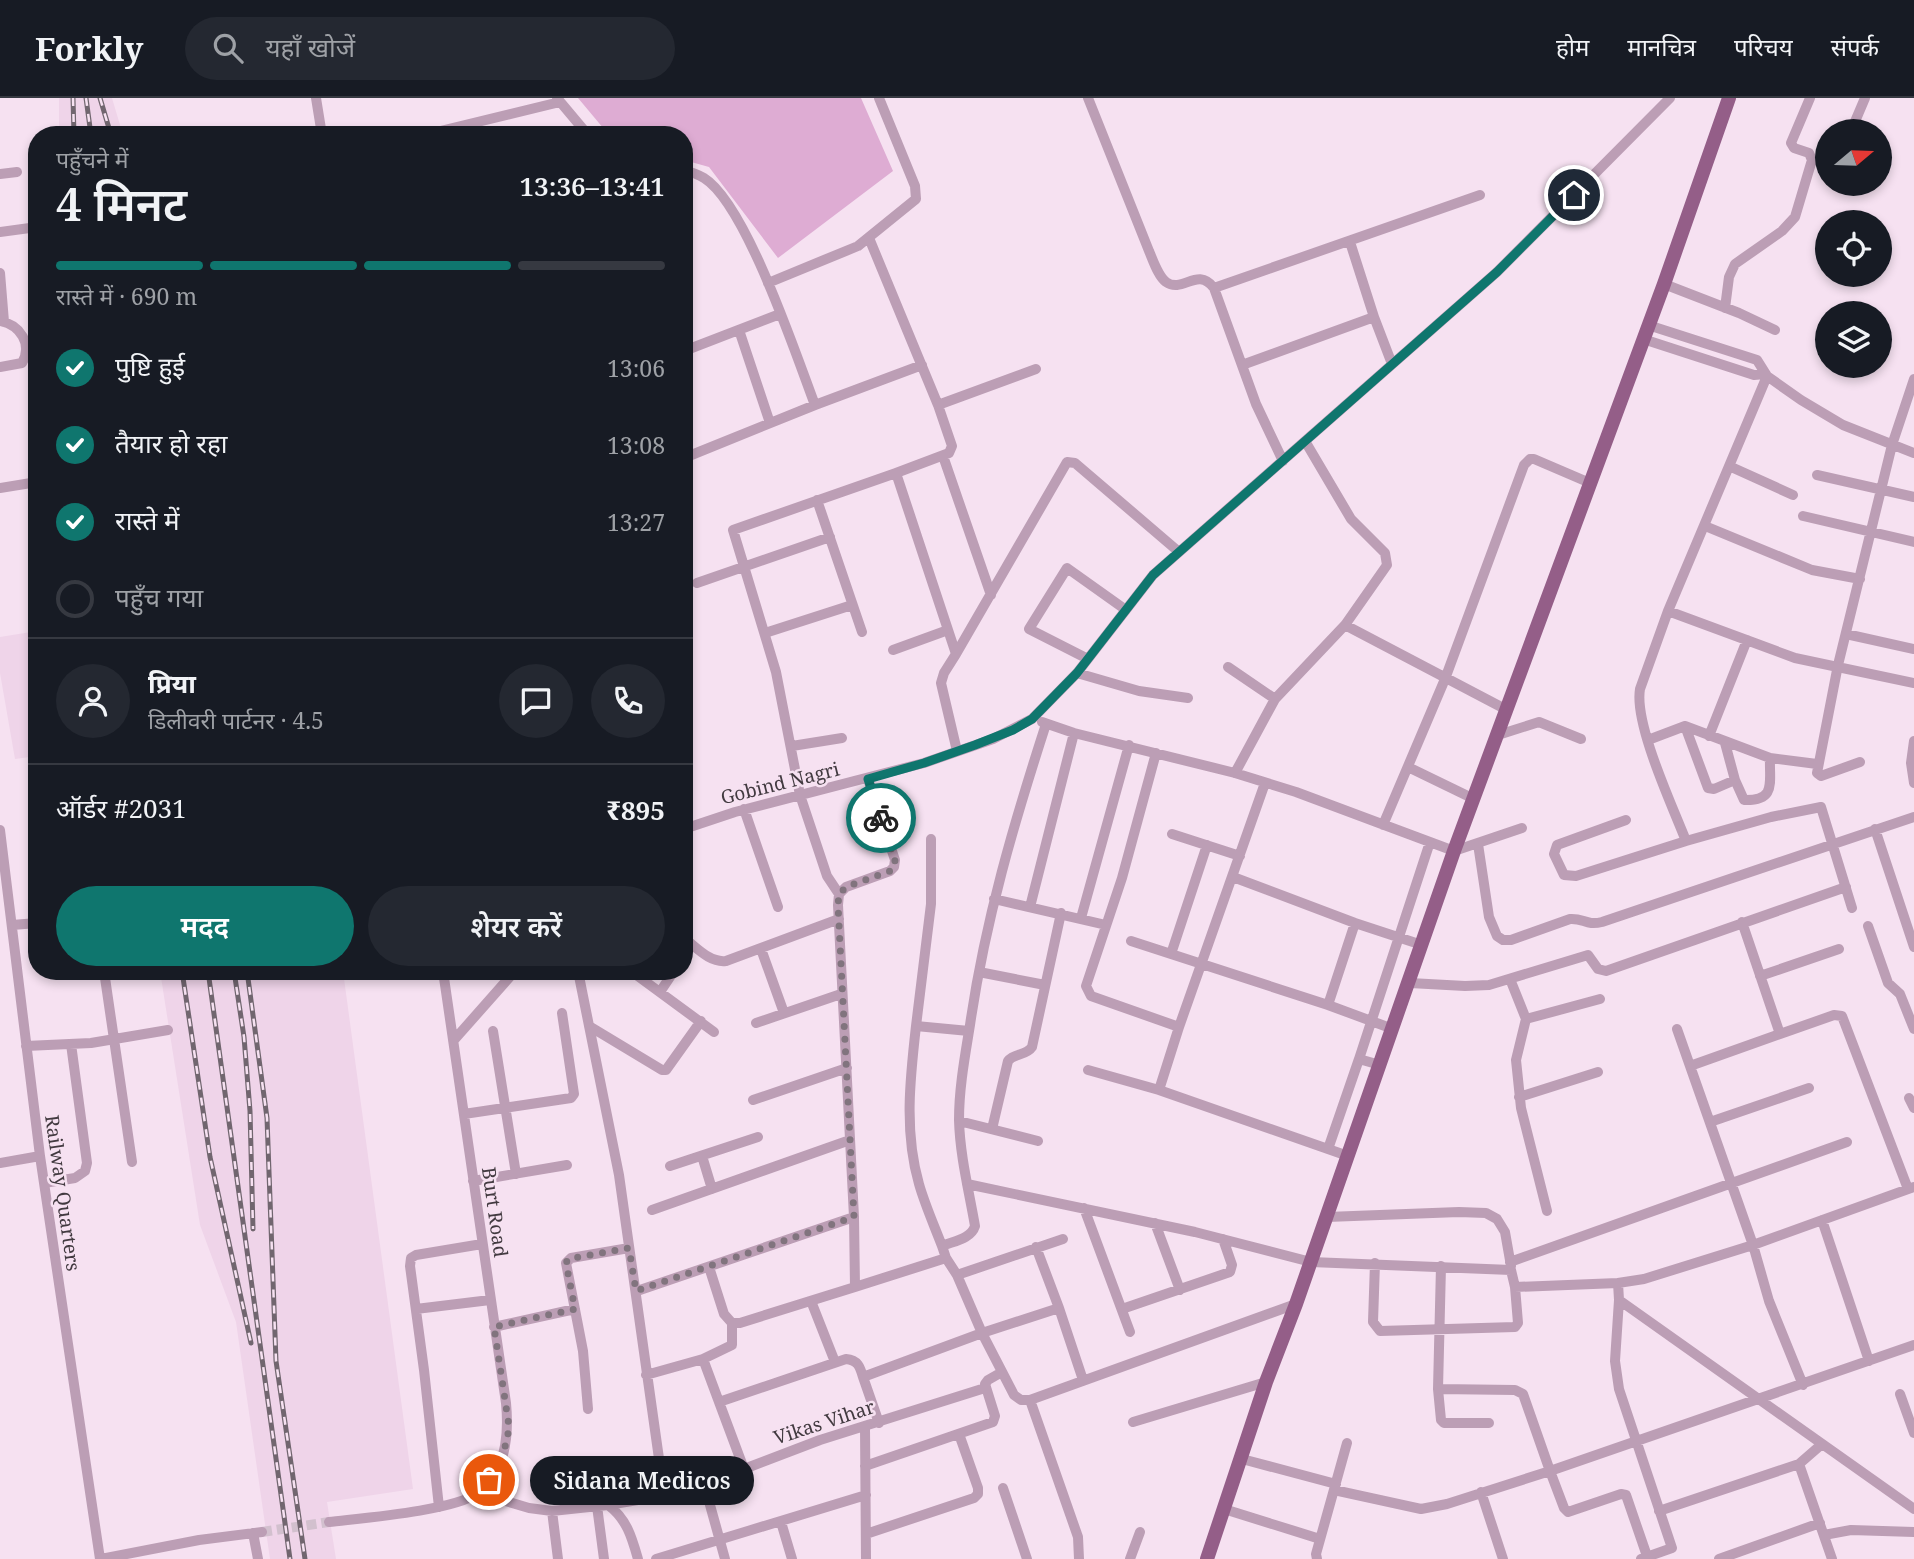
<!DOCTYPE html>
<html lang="hi">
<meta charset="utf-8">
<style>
body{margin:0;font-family:"Noto Serif","Noto Sans Devanagari",serif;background:#242831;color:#f1f3f6;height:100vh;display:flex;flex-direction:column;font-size:26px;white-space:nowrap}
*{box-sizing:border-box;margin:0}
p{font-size:23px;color:#9ea1a6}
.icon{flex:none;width:38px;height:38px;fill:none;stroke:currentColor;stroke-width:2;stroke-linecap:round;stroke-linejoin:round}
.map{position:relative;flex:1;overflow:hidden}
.sheet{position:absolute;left:28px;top:28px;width:665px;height:854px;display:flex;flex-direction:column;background:#171b24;border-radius:28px;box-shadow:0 4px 10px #0003}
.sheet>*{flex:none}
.needle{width:46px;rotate:71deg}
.controls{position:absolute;left:1815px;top:21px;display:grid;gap:14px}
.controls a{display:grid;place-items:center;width:77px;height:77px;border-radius:50%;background:#171b24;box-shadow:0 4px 10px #0003;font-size:35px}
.pin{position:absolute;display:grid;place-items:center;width:60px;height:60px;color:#fff;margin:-30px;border:4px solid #fff;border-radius:50%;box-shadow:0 2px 7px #0007}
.courier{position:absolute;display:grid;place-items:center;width:70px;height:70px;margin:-35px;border:5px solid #0f766e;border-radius:50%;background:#fff;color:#222;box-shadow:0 2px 9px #0007}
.bubble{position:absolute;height:49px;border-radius:24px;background:#171b24;box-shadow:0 4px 10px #0003;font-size:23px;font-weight:600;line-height:49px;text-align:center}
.overview em{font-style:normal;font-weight:600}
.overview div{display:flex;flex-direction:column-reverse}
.overview{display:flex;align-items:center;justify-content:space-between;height:119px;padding:0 28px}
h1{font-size:46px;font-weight:600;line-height:52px}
.bar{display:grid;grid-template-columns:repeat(4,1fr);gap:10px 7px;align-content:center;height:84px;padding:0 28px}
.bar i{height:9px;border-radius:5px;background:#363941}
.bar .selected{background:#0f766e}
.bar p{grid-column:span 4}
.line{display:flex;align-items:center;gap:18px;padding:0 28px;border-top:2px solid #363941}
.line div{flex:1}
.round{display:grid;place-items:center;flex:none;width:74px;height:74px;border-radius:37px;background:#242831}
ol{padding:0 28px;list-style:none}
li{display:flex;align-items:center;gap:21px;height:77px}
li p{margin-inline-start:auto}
li .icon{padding:7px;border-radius:50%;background:#0f766e;color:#fff;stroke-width:4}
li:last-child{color:#9ea1a6}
li i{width:38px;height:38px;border:4px solid #363941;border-radius:50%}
.cta{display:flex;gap:14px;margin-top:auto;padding:14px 28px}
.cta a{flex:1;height:80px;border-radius:42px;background:#0f766e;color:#fff;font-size:28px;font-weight:600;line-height:80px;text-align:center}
.cta a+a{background:#242831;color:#f1f3f6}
header{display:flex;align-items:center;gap:42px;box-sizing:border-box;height:98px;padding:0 35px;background:#171b24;border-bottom:2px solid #363941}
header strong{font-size:33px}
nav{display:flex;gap:38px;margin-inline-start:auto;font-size:24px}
.search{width:490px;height:63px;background:#242831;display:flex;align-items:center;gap:18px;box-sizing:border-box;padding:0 24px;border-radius:38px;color:#9ea1a6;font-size:26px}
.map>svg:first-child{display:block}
.built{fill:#efd4e9}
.green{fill:#deacd3}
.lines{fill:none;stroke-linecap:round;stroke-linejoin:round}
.minor-tunnel{stroke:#d2c0ce;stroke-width:10;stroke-dasharray:10 5;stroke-linecap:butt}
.minor{stroke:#bc9eb5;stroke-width:10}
.major{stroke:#945e88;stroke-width:14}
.rail-casing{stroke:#71666f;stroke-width:5}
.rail{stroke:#f6e1f1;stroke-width:2.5;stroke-dasharray:8;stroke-linecap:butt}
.done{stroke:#81747e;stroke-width:7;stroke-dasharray:0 12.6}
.route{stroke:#0f766e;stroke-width:9}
.labels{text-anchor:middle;stroke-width:5;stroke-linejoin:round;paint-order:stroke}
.street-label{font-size:19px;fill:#423a40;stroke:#f6e1f1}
</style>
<header>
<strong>Forkly</strong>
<div class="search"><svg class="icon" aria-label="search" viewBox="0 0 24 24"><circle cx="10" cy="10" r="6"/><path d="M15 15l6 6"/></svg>यहाँ खोजें</div>
<nav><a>होम</a><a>मानचित्र</a><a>परिचय</a><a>संपर्क</a></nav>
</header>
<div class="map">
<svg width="1914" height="1461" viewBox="0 0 1914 1461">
<rect width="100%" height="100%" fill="#f6e1f1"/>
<!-- built -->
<path class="built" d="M59,0H112L123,37H59Z
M37,533V658L15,661L0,575V539Z
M160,873H343L413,1391L327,1404L336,1461H270L236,1224L200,1127Z"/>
<!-- green -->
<path class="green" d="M578,0H861L893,73L778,160L709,69L684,62V37H609Z"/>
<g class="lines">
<!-- minor-tunnel -->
<path class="minor-tunnel" d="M262,1434L329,1424"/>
<!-- minor -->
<path class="minor" d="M316,0L322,37
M557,0L588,37
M1088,0L1149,153C1153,162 1158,178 1166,184C1183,196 1197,168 1214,190L1256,306L1283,363
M1851,33L1865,0
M428,36L560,4
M684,72C691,74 699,77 704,80C746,106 796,257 815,307L922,267
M0,76L17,74
M0,134L37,129
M869,140L938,307L952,348L949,355L896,375L956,556L944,575L941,585L957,653
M1350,144L1374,219L1392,266
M0,175L4,224
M768,185L858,148L916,101L915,88L879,0
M1664,186L1739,215L1775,232
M1214,190L1480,97
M1725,210L1729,179L1735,166L1782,133L1795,119L1812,62L1809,55L1794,50L1791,45L1810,0
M0,223C20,227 33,246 22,265L0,269
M1648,227L1757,262L1767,278L1801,302L1843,327L1914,355
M739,232L770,325
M1643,241L1754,277L1765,276
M684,253L780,216
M1242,267L1374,219
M938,307L1036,271
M943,358L991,497
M684,360L815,307
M1729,368L1793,397
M1817,377L1914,399
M0,390L37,384
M817,402L862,534
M1803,418L1914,444
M1705,428L1812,472L1860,481
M697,485L830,439
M1668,513L1795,560L1914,585
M1345,527L1507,612
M765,535L852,507
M1846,536L1914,551
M893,552L948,532
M956,556L1067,364L1075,365L1179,454
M1088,561L1029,531L1067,470L1126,512
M1228,569L1275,601
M1077,575L1139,593L1188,600
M1042,624L1074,635L1235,675L1296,694L1454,753L1522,730
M1685,628L1708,690L1714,691L1735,682L1725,645
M1498,637L1539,624L1581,641
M1709,638L1747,542
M1648,642L1685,628L1770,660L1817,666
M1914,643L1911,665L1914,685
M792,648L842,640
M1156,655L1122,780L1086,888L1091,898L1179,929
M1860,664L1821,678L1817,675L1838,567L1892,347L1914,281
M1408,669L1474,701
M1235,675L1275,601L1345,527L1387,467L1385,455L1351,421L1305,343
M1735,682L1744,702C1777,703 1769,684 1770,660
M744,711L778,809
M1626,722L1557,747L1554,756L1564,777L1576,778L1686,743C1672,707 1634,626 1640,591L1668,513L1767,278
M1383,727L1445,581L1524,367L1530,361H1534L1590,385
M684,731L735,714L924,665L993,641L1032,621L1077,575L1153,477L1497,174L1670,0
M1875,731L1914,849
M0,732L40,1058L100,1461
M1172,736L1240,758
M1686,743L1771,719L1821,709L1852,810
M1478,746L1489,819L1497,838L1503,842H1511L1570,821C1584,820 1586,828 1602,824L1914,719
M1233,779L1355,825L1422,847
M839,796L827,778L800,697L776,574L733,432L896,375
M994,801L1106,827
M1030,809L1074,635
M1081,820L1129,647
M12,827L37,825
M1868,828L1888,885L1900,896L1914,931
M684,840C697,850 710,865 726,863L839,821
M1131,843L1328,907L1393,931
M761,851L784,915
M1171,856L1207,747
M104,873L132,1064
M578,873L619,1077L664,1396
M631,873L714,934
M979,874L1045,887
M1760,878L1839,851
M1510,881L1526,921L1516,962L1521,1010L1547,1113
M1410,885L1465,888L1489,887L1588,857L1598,871L1606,873L1846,789
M660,894L674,873
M1328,907L1355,825
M1526,921L1600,901
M756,925L841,896
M589,928L662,972H666L701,923
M916,928L931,806V741
M1677,931L1753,1147L1769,1203L1803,1287
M493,933L516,1076
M1780,936L1834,917L1842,918L1908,1091
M454,942L515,873
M26,948L91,945L168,932
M1380,967L1359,961L1430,744
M1690,968L1780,936L1742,824
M1088,972L1159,992L1348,1058
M1159,992L1179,929L1265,685
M1519,999L1598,974
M1909,1000L1914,1010
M753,1002L847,970
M464,1016L571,1000L574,996L562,915
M959,1023L1038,1043
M1710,1024L1809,990
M992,1031L1008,963C1014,955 1026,958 1032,949L1061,815
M1328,1051L1359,961
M702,1058L712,1091
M0,1065L40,1058
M670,1068L758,1039
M473,1083L567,1067
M44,1085L75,1080L85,1073L87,1065L71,946
M967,1086L1195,1134L1311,1164L1511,1172L1515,1189L1618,1185L1619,1202L1914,1411
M1084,1110L1130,1234
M652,1112L850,1042
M1327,1119L1459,1114L1486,1115L1497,1121L1505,1134L1511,1168
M1822,1122L1869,1263
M1155,1125L1180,1192
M942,1148C934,1127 925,1107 919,1086C904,1034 910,981 916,928L969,933
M1036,1149L1059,1210
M946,1160L942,1148C954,1143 971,1141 975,1128C969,1093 960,1058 959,1022C959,990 965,958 970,927C985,823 1014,725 1046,626
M1510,1164L1847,1044
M1375,1165L1373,1224L1380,1233L1515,1229L1518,1225L1515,1189
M1441,1168L1438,1291L1441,1322L1444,1325H1489
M709,1169L724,1216L732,1225H740L855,1189L854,1119L838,807L839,796L846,789L890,773L894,769L895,762L868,681
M957,1177L1063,1141
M1618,1185L1644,1181L1753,1147L1914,1089
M855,1189L946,1160L957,1177L982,1235L1014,1297L1021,1302H1030L1078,1439L1079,1461
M637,1193L854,1119
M1619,1202L1615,1263L1619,1291L1672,1450L1641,1461
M811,1203L835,1264
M416,1211L490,1202
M1122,1211L1230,1174L1232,1167L1223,1141
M494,1229L575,1211
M703,1261L732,1247V1225
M646,1277L703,1261L719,1304
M1900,1296L1914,1335
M1030,1302L1296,1206
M588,1311L583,1253L566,1165L571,1160L629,1150
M1133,1324L1266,1284
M879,1325L863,1279L982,1235L1059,1210L1083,1282
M865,1329L866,1461
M1242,1361L1336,1386
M1799,1366L1832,1461
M865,1368L993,1324L995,1318L985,1286L988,1282L1002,1274
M744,1371L719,1304L846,1261C858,1262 860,1269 863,1279
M705,1389L725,1461
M1003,1390L1027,1461
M1334,1392L1421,1411L1447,1406L1550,1373L1523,1296L1515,1292L1438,1291
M1481,1394L1503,1461
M478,1395L529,1410L552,1413L608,1407L685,1394L705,1389L744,1371L820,1342L985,1290
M608,1407C627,1421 632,1440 638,1461
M597,1408L604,1461
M439,1409L424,1272L410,1168L411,1160L416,1157L482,1146
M1224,1411L1320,1441
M552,1413L558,1461
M1659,1413L1799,1366L1822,1346
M329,1424C362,1420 453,1413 478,1395C506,1374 509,1336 506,1305L443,873
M781,1424L792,1461
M253,1435L258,1461
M866,1436L974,1400L978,1396V1390L959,1336
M1824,1437L1851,1432L1914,1434
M101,1461L199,1442L262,1434
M656,1461L866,1397
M1130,1461L1140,1434
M1317,1461L1316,1456L1347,1345
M1648,1461L1626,1397L1621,1396L1568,1414L1564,1410L1550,1373L1914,1247
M1719,1461L1820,1425"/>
<!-- major -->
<path class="major" d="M1207,1461L1266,1284L1296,1206L1454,753L1664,186L1729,0"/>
<!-- rail casing -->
<g class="rail-casing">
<path id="rail" d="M73,0L74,37
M86,0L91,37
M100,0L111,37
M182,873L210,1059L251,1245
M208,873L290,1461
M234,873L244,939L250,1013L253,1131
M247,873L267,1020L276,1263L305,1461"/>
</g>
<!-- rail -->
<use href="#rail" class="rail"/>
</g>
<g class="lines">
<!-- done -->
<path class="done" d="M489,1382C500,1364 507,1349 509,1328L494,1229L575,1211L566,1165L568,1161L629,1150L636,1193L854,1119L838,807L839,796L846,789L890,773L894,769L895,762L881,720"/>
<!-- route -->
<path class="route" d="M881,720L868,681L924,665L975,647L1013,632L1032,621L1077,575L1153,477L1497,174L1574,97"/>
</g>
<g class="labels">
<!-- street labels -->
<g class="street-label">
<text transform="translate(780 685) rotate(-14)" y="7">Gobind Nagri</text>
<text transform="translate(63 1095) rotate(82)" y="7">Railway Quarters</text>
<text transform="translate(495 1114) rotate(82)" y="7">Burt Road</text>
<text transform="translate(824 1324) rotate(-18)" y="7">Vikas Vihar</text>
</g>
</g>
</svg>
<div class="controls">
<a><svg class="needle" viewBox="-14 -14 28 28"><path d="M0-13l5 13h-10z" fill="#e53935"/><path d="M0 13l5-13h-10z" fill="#9ea1a6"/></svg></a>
<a><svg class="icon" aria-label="locate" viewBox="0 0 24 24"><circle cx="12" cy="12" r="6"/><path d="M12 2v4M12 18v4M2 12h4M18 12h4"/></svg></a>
<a><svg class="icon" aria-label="layers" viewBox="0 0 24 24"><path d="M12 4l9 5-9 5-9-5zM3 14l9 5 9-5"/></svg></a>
</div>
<div class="pin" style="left:489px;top:1382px;background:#ea580c"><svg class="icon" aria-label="bag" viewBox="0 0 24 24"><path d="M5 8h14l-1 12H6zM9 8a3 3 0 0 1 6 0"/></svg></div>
<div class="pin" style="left:1574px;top:97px;background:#1f2937"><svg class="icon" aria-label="home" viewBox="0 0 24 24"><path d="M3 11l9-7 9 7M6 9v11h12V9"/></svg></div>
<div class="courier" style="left:881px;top:720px"><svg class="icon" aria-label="bike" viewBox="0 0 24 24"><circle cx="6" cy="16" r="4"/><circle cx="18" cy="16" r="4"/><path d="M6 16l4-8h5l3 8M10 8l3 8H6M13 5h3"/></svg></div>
<div class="bubble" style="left:530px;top:1358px;width:224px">Sidana Medicos</div>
<section class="sheet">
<div class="overview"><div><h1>4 मिनट</h1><p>पहुँचने में</p></div><em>13:36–13:41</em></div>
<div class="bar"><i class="selected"></i><i class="selected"></i><i class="selected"></i><i></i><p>रास्ते में · 690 m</p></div>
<ol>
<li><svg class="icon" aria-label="check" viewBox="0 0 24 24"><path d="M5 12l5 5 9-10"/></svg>पुष्टि हुई<p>13:06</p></li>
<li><svg class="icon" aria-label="check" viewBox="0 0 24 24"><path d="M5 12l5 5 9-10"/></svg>तैयार हो रहा<p>13:08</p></li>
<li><svg class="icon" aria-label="check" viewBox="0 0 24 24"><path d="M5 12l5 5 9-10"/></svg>रास्ते में<p>13:27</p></li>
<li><i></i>पहुँच गया</li>
</ol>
<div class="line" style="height:126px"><a class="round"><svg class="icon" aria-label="person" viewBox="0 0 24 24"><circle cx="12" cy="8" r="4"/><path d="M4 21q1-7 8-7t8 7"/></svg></a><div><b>प्रिया</b><p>डिलीवरी पार्टनर · 4.5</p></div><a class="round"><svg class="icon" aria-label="chat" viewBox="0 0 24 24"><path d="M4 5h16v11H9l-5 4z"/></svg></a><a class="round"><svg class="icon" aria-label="phone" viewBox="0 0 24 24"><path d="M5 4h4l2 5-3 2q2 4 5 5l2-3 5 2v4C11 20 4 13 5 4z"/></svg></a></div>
<div class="line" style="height:91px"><div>ऑर्डर #2031</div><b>₹895</b></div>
<div class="cta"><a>मदद</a><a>शेयर करें</a></div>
</section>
</div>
